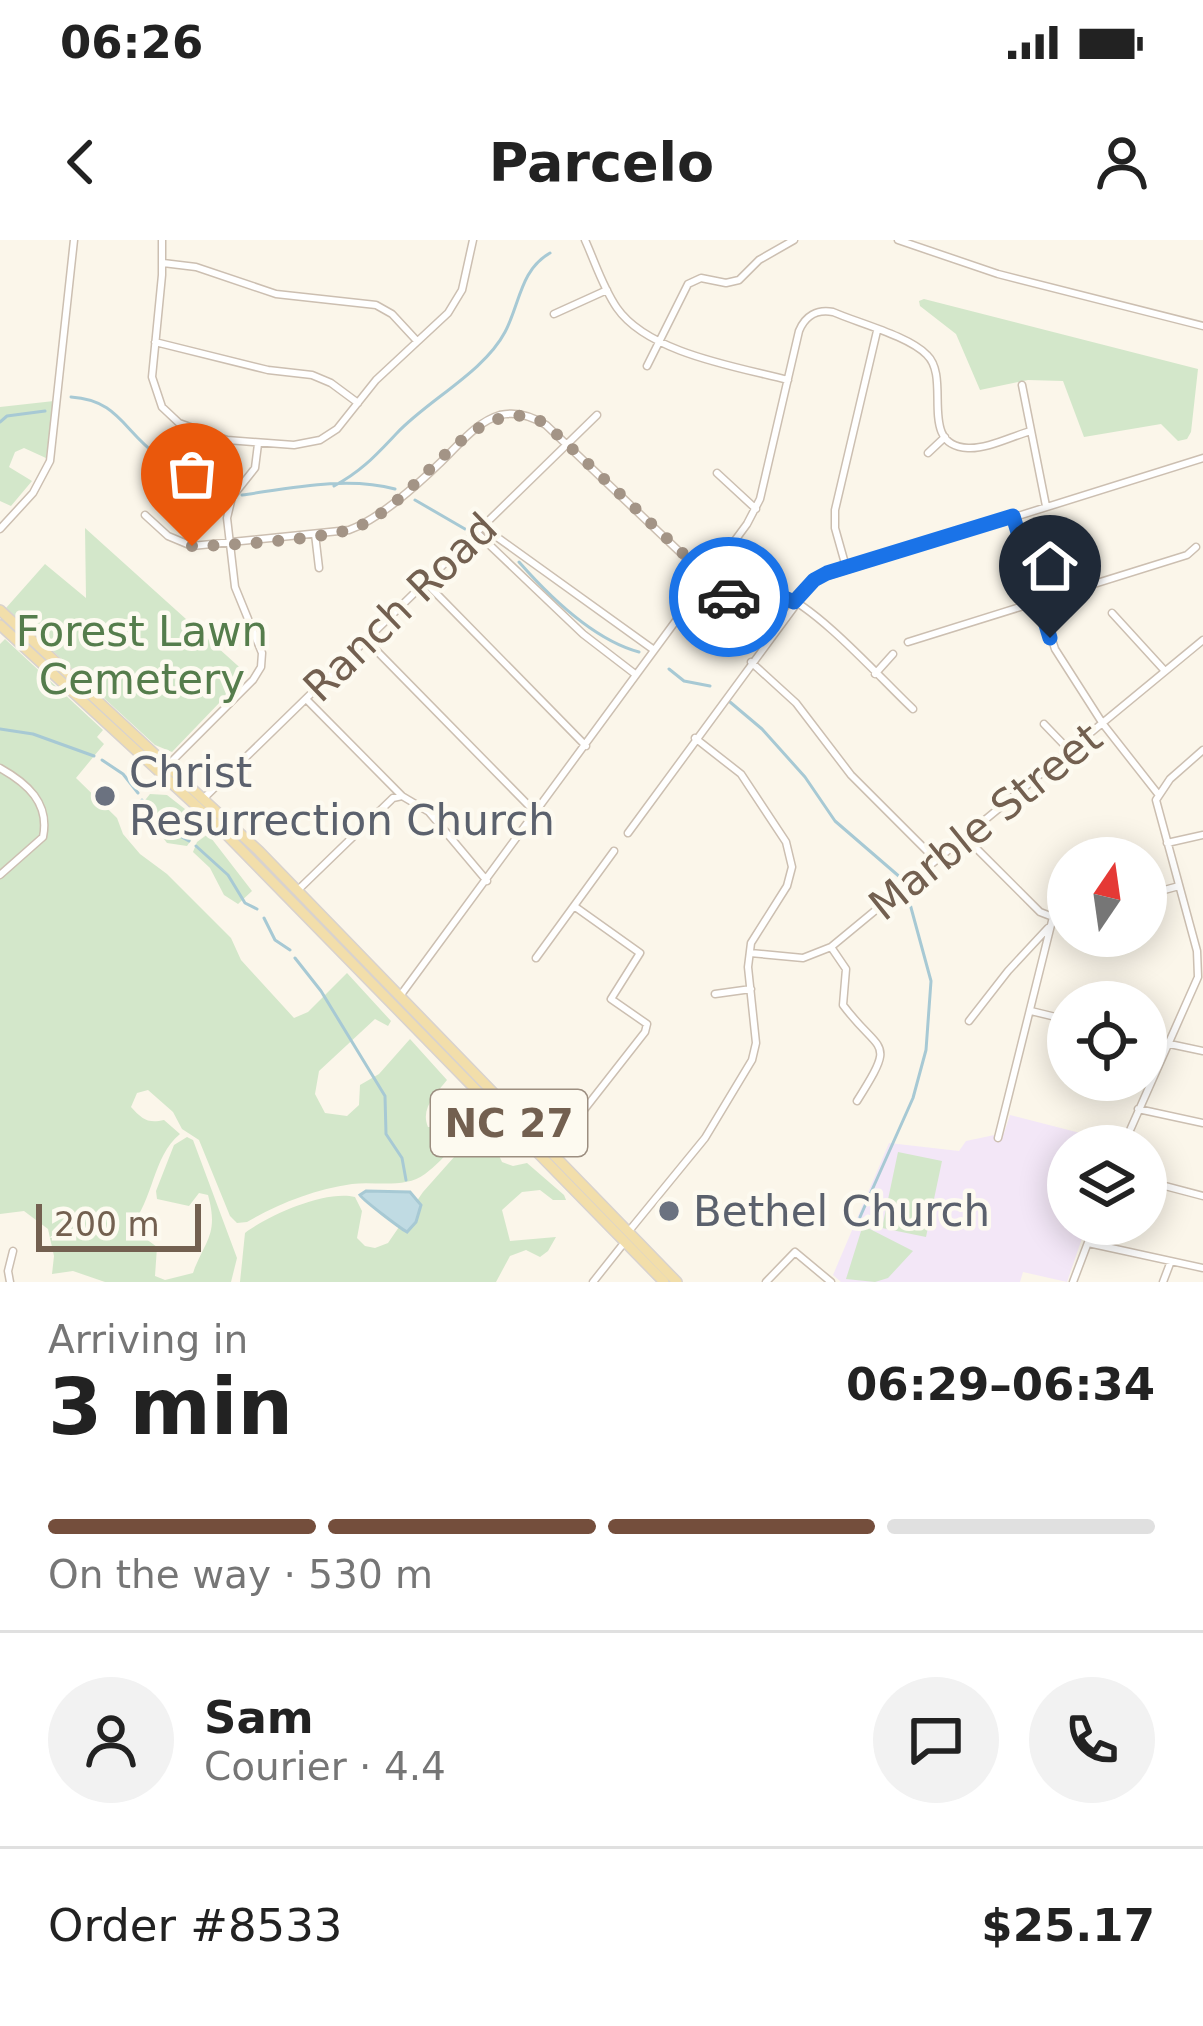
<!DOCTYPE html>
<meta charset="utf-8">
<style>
body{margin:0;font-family:"DejaVu Sans",sans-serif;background:#f2f2f2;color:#222;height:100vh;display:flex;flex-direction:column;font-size:45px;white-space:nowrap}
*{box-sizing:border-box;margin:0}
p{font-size:39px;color:#767676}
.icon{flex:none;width:66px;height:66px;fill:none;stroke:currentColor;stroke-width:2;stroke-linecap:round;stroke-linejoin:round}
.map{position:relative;height:1042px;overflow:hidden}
.sheet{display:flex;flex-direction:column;background:#fff;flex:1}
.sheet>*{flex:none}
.needle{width:78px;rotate:13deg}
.controls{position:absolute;left:1047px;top:597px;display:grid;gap:24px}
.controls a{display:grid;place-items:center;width:120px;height:120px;border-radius:50%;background:#fff;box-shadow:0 6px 30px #0003;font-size:60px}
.scale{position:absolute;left:36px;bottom:30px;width:165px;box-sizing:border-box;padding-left:12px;border:6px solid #736050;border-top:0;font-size:33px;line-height:42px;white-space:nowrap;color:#736050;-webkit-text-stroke:9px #fdfaf0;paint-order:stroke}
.pin{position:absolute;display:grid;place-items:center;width:102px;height:102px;color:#fff;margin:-123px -51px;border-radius:50% 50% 50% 0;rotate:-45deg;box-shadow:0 0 12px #0007}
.pin .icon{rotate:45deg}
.courier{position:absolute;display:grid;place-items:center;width:120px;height:120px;margin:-60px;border:9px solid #1a73e8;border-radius:50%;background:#fff;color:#222;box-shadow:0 3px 15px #0007}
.headline em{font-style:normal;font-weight:800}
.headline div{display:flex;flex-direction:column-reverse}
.headline{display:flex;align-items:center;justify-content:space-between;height:204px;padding:0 48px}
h1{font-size:78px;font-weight:800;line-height:90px}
.bar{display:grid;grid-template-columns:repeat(4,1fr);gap:18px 12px;align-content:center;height:144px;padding:0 48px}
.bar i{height:15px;border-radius:9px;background:#e0e0e0}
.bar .active{background:#744e3c}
.bar p{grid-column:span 4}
.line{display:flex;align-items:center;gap:30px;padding:0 48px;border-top:3px solid #e0e0e0}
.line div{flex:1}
.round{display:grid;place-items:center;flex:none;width:126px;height:126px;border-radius:63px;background:#f2f2f2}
.status{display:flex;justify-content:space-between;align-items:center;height:84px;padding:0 60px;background:#fff;direction:ltr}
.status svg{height:33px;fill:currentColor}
header{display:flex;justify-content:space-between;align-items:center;height:156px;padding:0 48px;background:#fff;font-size:54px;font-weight:800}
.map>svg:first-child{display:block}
.education{fill:#f3e7f7}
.green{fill:#d3e7ca}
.water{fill:#c0dbe3;stroke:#a7c9d4;stroke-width:3}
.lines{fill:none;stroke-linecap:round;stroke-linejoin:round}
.stream{stroke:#a7c9d4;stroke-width:3}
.minor-casing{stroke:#ccbfb1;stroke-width:9}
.major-casing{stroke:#d8d2ce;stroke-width:12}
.minor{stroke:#fff;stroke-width:6}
.major{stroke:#f2deaa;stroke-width:9}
.done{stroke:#a39486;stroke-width:12;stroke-dasharray:0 21.6}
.route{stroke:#1a73e8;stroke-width:15}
.worship-dot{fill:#6b7280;stroke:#fdfaf0;stroke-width:4.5}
.labels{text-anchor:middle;stroke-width:9;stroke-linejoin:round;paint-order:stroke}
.shield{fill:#fdfaf0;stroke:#9c8e80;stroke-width:3}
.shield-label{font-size:39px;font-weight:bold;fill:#736050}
.street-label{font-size:42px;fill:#736050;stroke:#fdfaf0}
.park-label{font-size:42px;fill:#557d4c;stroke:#fdfaf0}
.worship-label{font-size:42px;fill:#5b616d;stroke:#fdfaf0;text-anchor:start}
</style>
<div class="status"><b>06:26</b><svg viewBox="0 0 49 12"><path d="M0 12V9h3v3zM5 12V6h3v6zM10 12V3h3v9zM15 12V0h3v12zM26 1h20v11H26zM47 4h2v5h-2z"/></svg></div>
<header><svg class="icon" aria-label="back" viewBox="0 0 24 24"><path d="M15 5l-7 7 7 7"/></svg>Parcelo<svg class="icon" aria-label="person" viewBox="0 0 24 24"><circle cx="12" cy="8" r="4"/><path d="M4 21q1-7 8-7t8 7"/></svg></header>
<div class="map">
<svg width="1203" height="1042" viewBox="0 0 1203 1042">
<rect width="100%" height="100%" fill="#fbf6ea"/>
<!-- education -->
<path class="education" d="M1010,875L1115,902L1114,906H1068V984H1087L1067,1042L1023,1032L1020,1042H841L833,1035L889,903L959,911L966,901L1004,893Z"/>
<!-- green -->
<path class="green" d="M924,59L1198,129L1191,192L1187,199L1178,201L1161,184L1084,197L1063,141L1028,140L980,150L956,94L920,66L919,61Z
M54,161L46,218L24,208L15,212L9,227L32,241L11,266L0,261V167Z
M85,288L247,434L172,512L155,505L6,368L45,324L86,358Z
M5,399L103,490L97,497L104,504L76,538L117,578L123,594L140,614L167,634L231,698L241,720L294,778L308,772L347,733L391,781L388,786L375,779L319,831L315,854L325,873L347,876L359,865L360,845L379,834L410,799L447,840C436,854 420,868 428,887H445L468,862L474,861L481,872C464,892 446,919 425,934C405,949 375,941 352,944C315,949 278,964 247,982L237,983L230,976L199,900L182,889L173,872L148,850L137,853L131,867C142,879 148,884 164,880L180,894C152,917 154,960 130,987L157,1007L155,1036L165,1040L193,1033C205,1000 219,995 208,955L199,953L189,966L157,959L156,951L174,905L187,897L193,900L237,1018L231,1042H105L73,1031L52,1034L54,1016L48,989L24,971L0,974V404Z
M150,554L167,555L199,580L201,586L187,606L167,603L143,571L142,564Z
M208,594L252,651L238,664L224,655L210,628L193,612L197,602Z
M487,880L500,896L497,911L502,922L513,926L527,923L564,955L566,960H553L540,950L522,952L502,970L510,1001L556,997L548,1011L540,1017L526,1010L510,1016L496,1042H240L245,993C269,975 325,950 355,957L362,971L357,998L365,1006L375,1008L388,1003L423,952Z
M898,912L942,921L926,997L882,988Z
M866,987L913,1011L888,1038L875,1042L846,1039L862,988Z"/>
<!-- water -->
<path class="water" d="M366,951L410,952L421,965L416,982L407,992C400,988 364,961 360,955Z"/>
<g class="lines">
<!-- stream -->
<path class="stream" d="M71,157C118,160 123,190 157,215C178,230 202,241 224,254
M0,182L7,176L45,171
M334,246C362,231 376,215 397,193C428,160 484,132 505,92C520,64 520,30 550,13
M242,255C291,248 347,236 395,249
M415,260L465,289
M519,322C549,356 594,400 639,412
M669,429L684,441L710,446
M730,462L762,489L805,537L835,581L901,638
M0,489L33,494L94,516
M102,520L123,534L138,553
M142,560L158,584L189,601
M196,606L228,635L245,663L257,669
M264,678L275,700L290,710
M295,718L321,751L385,856L386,894L402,918L406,940
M860,977L913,858L926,810L931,741L907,653"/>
<!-- minor casing -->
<g class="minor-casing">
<path id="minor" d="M162,0V35L152,137L162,167L179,183L227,200L294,205L320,200L337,189L376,140L448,73L462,50L473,0
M585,0C595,22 603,48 617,68C648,113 738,127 788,140
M898,0L998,34L1203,86
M163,23L196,27L276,54L376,65L392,74L417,101
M554,74L607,50
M155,102L268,130L312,135L331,143L358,163
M647,126L688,44L701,38L726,43L739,40L759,20L794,0
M1022,145L1046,266
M928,213L945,197
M717,233L756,269
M145,275L168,296L192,306L349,290C380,279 417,245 441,222C458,206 476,182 500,175C517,171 532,176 546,185L725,355C744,362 762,347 781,354C820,370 881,439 913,469
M1013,276L1055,409L1103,484L1158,554
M483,287L654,410
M0,289L33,253L50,221L74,0
M477,293L583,394L635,434
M315,294L319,328
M846,327L835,288V270L877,91
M426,343L586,506
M1112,373L1165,431
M367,401L536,573
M908,402L1187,315L1196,307
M751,422L796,463L851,535L936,620
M875,434L893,414
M306,459L402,556L429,572L487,641
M1044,484L1070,511
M167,526L253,440L261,427L262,413L235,347L227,278L232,257L255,228L258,204
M0,528C27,543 50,563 43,597L0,635
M204,558L597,175
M628,593L814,340L1203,218
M965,597L1040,672L1053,677
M1167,603L1203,595
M299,649L393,558L402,556
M1146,655L1179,646
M1053,677L1068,674
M831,707L846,729L843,765C881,816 897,797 857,861
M750,713L803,718L831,707L1203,400
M536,718L614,611
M715,754L751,749
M400,756L747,284L760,259L799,91C805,76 817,69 833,72C858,83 909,96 927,115C952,139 917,206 968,208C988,209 1012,196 1031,191
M1031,771L1068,780
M969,781L1008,731L1048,688
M1146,799L1203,811
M1138,869L1203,883
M998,898L1053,677
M1123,906L1198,737L1197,711L1156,560L1170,539L1203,510
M551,912L645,792L647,784L611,759L640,713L574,666
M1146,941L1203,956
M629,991L705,898L752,820L756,803L748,727L751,703L787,646L792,627L786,602L741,534L695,498
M1088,1003L1203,1028
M10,1042L8,1031L13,1011
M593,1042L624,1003
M766,1042L795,1012L831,1042
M1073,1042L1095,984
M1163,1042L1171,1021"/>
</g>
<!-- major casing -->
<g class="major-casing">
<path id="major" d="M0,370L259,611L677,1042
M0,385L217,585L664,1042"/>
</g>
<!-- minor -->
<use href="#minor" class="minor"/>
<!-- major -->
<use href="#major" class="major"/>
</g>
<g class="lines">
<!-- done -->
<path class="done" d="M192,306C226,306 329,299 357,287C420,262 476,144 546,184L729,357"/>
<!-- route -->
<path class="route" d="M729,357L770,352L794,362L814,340L827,333L1013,276L1050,398"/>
</g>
<!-- markers -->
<g class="worship-dot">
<circle cx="105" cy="556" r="12"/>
<circle cx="669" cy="971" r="12"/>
</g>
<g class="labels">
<!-- shield labels -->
<rect class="shield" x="431" y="850" width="156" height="66" rx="9"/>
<g class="shield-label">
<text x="509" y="897">NC 27</text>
</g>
<!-- street labels -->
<g class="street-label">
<text transform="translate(400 367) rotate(-44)" y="15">Ranch Road</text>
<text transform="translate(985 581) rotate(-39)" y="15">Marble Street</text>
</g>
<!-- park labels -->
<g class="park-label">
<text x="142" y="406">Forest Lawn<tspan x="142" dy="48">Cemetery</tspan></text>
</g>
<!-- worship labels -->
<g class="worship-label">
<text x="129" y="547">Christ<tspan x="129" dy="48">Resurrection Church</tspan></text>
<text x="693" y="986">Bethel Church</text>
</g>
</g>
</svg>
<div class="controls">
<a><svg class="needle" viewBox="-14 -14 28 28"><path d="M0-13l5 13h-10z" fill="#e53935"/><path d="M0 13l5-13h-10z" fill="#767676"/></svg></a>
<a><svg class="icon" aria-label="locate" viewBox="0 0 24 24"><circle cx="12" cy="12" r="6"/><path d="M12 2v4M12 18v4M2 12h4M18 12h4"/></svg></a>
<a><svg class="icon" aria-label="layers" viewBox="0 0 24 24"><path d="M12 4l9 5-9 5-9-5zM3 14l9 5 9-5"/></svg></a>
</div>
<div class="scale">200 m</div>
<div class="pin" style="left:192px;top:306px;background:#ea580c"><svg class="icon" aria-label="bag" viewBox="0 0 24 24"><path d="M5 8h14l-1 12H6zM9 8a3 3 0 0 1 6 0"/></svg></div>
<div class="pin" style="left:1050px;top:398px;background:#1f2937"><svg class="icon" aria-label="home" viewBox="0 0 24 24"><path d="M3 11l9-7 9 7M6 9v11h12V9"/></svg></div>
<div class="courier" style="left:729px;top:357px"><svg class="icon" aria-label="car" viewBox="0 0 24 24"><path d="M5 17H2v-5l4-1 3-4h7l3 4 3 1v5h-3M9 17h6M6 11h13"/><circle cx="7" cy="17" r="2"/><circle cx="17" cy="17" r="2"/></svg></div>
</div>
<section class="sheet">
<div class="headline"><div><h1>3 min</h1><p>Arriving in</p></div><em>06:29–06:34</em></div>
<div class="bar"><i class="active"></i><i class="active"></i><i class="active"></i><i></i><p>On the way · 530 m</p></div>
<div class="line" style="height:216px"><a class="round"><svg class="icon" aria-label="person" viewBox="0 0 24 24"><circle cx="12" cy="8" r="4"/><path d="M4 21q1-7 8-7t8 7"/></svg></a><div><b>Sam</b><p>Courier · 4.4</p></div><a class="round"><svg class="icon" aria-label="chat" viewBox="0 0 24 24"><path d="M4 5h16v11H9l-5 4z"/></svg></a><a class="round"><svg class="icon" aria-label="phone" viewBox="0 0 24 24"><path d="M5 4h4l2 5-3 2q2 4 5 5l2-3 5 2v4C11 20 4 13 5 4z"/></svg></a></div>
<div class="line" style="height:156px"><div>Order #8533</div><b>$25.17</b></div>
</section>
